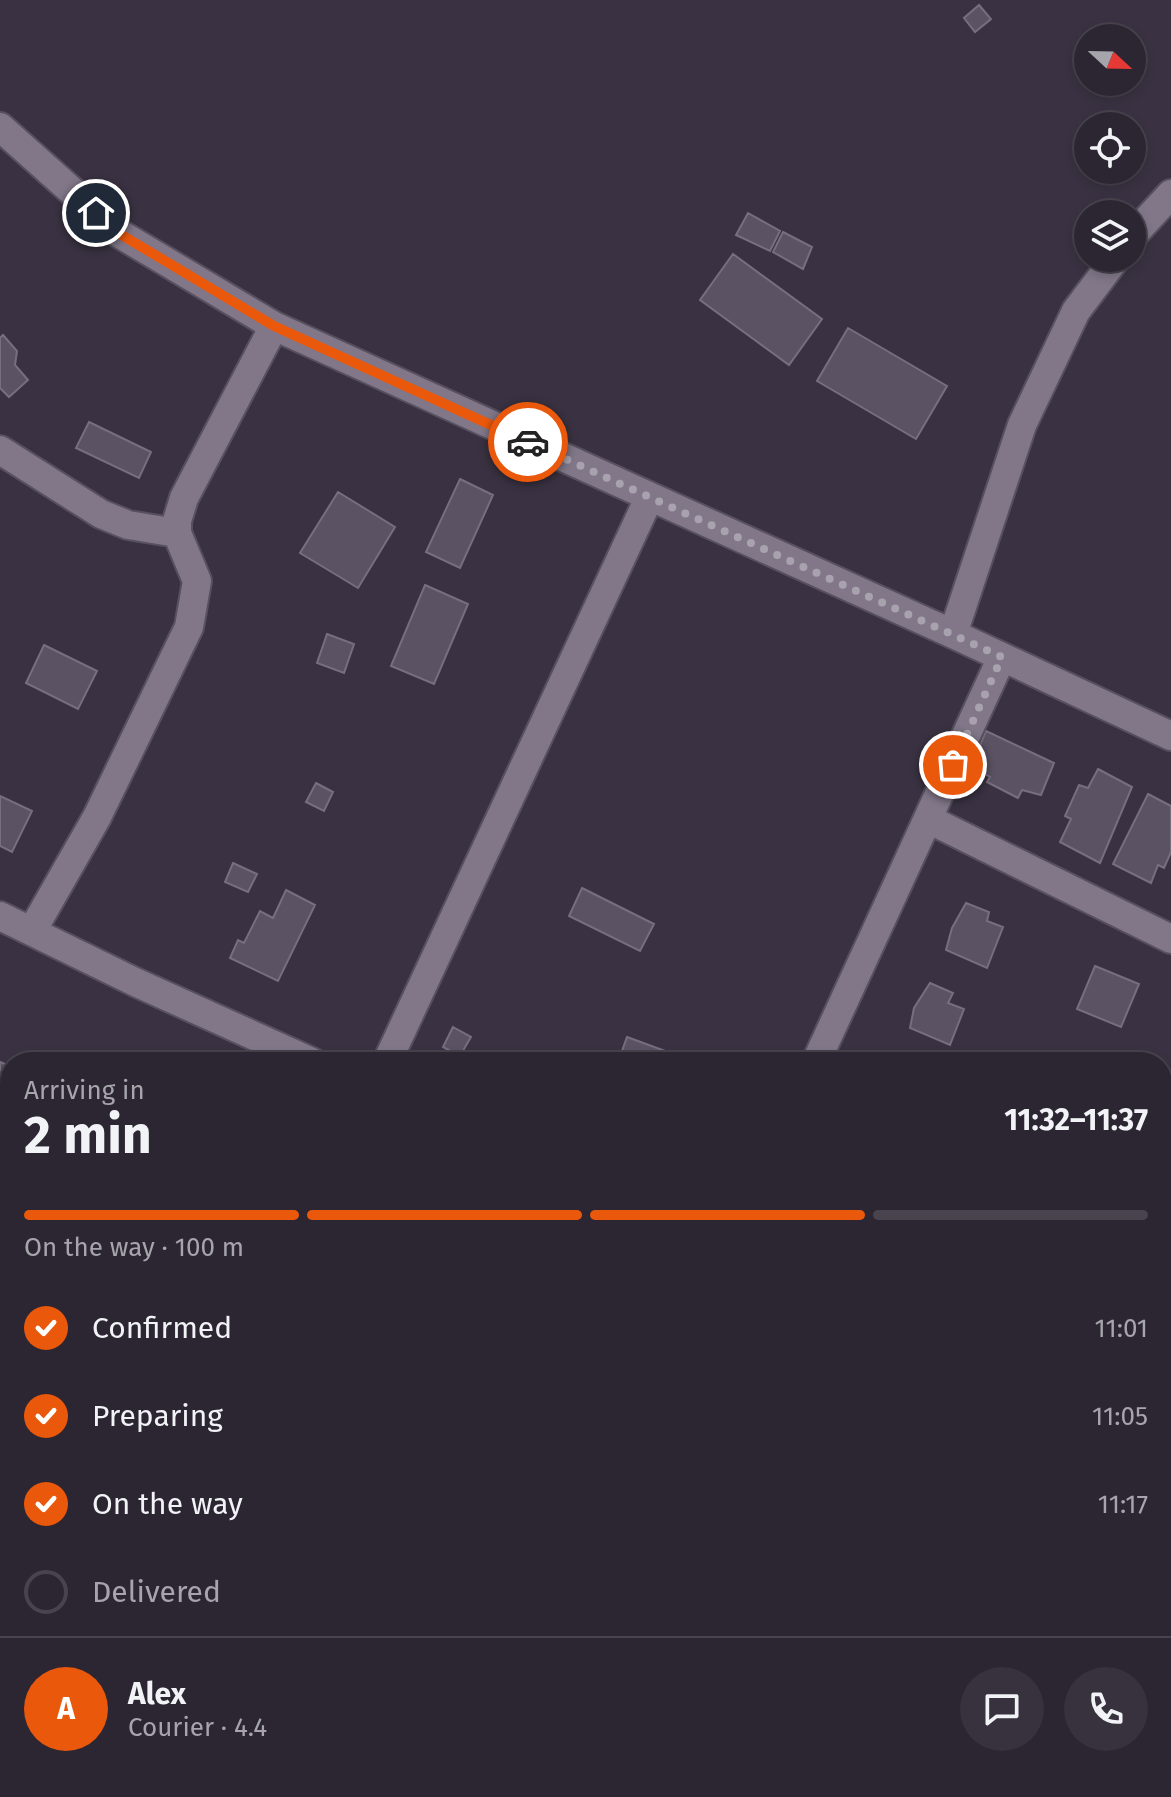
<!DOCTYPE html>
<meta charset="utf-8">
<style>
body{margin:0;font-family:"Fira Sans",sans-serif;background:#38323e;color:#f1f3f6;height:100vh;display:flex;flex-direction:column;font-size:30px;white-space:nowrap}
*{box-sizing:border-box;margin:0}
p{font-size:26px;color:#a6a5ac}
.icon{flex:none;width:44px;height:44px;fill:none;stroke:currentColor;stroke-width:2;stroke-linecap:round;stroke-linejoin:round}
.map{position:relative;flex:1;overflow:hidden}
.drawer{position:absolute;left:0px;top:1052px;width:1172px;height:746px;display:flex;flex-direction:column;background:#2c2632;border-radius:32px 32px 0 0;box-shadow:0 4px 12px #0003,0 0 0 2px #48434d}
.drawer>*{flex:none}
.needle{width:52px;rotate:112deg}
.tools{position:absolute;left:1074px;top:24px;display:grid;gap:16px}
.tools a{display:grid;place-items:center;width:72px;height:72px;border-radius:50%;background:#2c2632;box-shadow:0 4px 12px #0003,0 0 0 2px #48434d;font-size:40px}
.pin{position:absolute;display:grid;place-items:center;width:68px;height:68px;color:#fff;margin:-34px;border:4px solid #fff;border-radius:50%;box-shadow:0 2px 8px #0007}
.courier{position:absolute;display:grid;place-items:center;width:80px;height:80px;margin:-40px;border:6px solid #ea580c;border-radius:50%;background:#fff;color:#222;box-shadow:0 2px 10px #0007}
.overview em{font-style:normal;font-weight:700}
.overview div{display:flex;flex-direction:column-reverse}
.overview{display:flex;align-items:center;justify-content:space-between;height:136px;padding:0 24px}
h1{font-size:52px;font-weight:700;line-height:60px}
.bar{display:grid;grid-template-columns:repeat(4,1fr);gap:12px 8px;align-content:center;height:96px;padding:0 24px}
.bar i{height:10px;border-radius:6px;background:#48434d}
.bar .selected{background:#ea580c}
.bar p{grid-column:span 4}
.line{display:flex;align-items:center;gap:20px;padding:0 24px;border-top:2px solid #48434d}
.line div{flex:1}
.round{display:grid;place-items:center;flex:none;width:84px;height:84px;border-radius:42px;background:#38323e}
ol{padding:0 24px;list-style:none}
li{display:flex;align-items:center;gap:24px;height:88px}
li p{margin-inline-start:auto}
li .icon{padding:8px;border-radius:50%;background:#ea580c;color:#fff;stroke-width:4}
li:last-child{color:#a6a5ac}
li i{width:44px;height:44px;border:4px solid #48434d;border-radius:50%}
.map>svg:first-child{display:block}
.building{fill:#5b5263;stroke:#786e80;stroke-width:2}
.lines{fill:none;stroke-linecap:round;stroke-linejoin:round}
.minor-casing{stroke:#57505e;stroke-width:32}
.minor{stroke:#817789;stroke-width:28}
.done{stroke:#a8a2ae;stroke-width:8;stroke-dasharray:0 14.4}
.route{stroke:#ea580c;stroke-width:10}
</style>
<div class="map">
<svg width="1171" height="1797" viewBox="0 0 1171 1797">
<rect width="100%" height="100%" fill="#3a3242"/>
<!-- building -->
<path class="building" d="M979,5L991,19L975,32L964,18Z
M748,213L780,231L770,251L736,235Z
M783,232L812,247L803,269L773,252Z
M733,254L822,319L789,365L700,300Z
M848,328L947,386L916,439L817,381Z
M3,335L17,351L15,365L28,380L9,397L0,388V338Z
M89,422L151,452L139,478L76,448Z
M460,479L493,495L460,568L426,552Z
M338,492L395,527L358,588L300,553Z
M425,585L468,604L434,684L391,666Z
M327,634L354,644L344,673L317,663Z
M44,645L97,671L78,709L26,683Z
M986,731L1054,763L1041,795L1022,790L1018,798L987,782L990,777L971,766Z
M1098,769L1132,787L1100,863L1060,842L1071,819L1065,816L1079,785L1088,788Z
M316,783L333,792L324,811L306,802Z
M1148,794L1171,806V852L1164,868L1158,865L1151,883L1113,864Z
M0,796L32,811L12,852L0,846Z
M233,863L257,874L248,892L225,882Z
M582,888L654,924L640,951L569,916Z
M286,890L315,905L278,981L230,958L238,940L244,943L260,911L273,918Z
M966,903L989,912L987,921L1003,927L987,968L946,950L952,928Z
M1095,966L1139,984L1121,1027L1077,1009Z
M930,983L953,993L948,1003L964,1009L950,1045L910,1028L914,1008Z
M453,1027L471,1037L460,1056L443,1047Z
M627,1037L671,1053L668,1062H618Z
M0,1062L10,1066V1103L0,1098Z
M4,1116L10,1118V1149L0,1144V1125Z
M6,1521L10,1522V1558L0,1553V1535Z
M271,1788H344L362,1797H290Z"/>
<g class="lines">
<!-- minor casing -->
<g class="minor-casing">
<path id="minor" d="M0,127L120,234L274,326L953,634L1171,736
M1132,236L1171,194
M0,450L101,514L128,525L177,533
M953,634L1022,425L1076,311L1116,258
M928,819L1171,939
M0,916L135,982L312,1062
M32,931L97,817L189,627L197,581L177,533V521L184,498L274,326
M387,1062L649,498
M816,1062L1002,657
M1162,1129L1171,1111
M1162,1279L1171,1284
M0,1305L10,1310
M0,1739L10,1745
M674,1788L693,1797
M43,1797L47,1788
M847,1797L852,1788"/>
</g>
<!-- minor -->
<use href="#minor" class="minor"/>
</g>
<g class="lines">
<!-- done -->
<path class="done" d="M528,442L1002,657L953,765"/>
<!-- route -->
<path class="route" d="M96,213L120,234L274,326L528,442"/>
</g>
</svg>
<div class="tools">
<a><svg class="needle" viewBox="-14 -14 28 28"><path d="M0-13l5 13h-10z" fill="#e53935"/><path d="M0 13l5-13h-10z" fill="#a6a5ac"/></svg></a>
<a><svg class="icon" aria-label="locate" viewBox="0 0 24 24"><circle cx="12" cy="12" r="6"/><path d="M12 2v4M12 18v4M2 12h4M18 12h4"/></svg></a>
<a><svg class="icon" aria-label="layers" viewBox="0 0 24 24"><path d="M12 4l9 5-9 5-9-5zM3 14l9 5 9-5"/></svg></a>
</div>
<div class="pin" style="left:953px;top:765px;background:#ea580c"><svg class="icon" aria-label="bag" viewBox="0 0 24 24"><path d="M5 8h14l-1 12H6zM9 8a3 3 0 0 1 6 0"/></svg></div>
<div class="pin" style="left:96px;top:213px;background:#1f2937"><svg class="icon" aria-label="home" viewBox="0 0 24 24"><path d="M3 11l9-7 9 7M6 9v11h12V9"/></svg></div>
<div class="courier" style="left:528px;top:442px"><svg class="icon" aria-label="car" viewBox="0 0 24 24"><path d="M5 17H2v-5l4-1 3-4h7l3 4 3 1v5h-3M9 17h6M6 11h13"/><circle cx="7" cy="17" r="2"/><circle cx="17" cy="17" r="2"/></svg></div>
<section class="drawer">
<div class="overview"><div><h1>2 min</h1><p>Arriving in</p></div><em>11:32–11:37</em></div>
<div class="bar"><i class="selected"></i><i class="selected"></i><i class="selected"></i><i></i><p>On the way · 100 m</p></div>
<ol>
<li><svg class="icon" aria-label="check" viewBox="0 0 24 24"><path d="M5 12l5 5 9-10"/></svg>Confirmed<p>11:01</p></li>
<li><svg class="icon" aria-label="check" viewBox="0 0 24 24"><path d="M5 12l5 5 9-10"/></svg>Preparing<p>11:05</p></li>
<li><svg class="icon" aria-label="check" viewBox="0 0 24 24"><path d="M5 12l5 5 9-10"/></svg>On the way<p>11:17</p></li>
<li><i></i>Delivered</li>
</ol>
<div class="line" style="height:144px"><b class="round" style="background:#ea580c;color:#fff">A</b><div><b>Alex</b><p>Courier · 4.4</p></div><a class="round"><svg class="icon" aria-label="chat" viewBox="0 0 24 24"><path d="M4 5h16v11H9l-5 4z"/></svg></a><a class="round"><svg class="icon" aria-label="phone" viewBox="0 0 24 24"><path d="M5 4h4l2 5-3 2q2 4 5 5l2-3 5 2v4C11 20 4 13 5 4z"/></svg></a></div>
</section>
</div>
